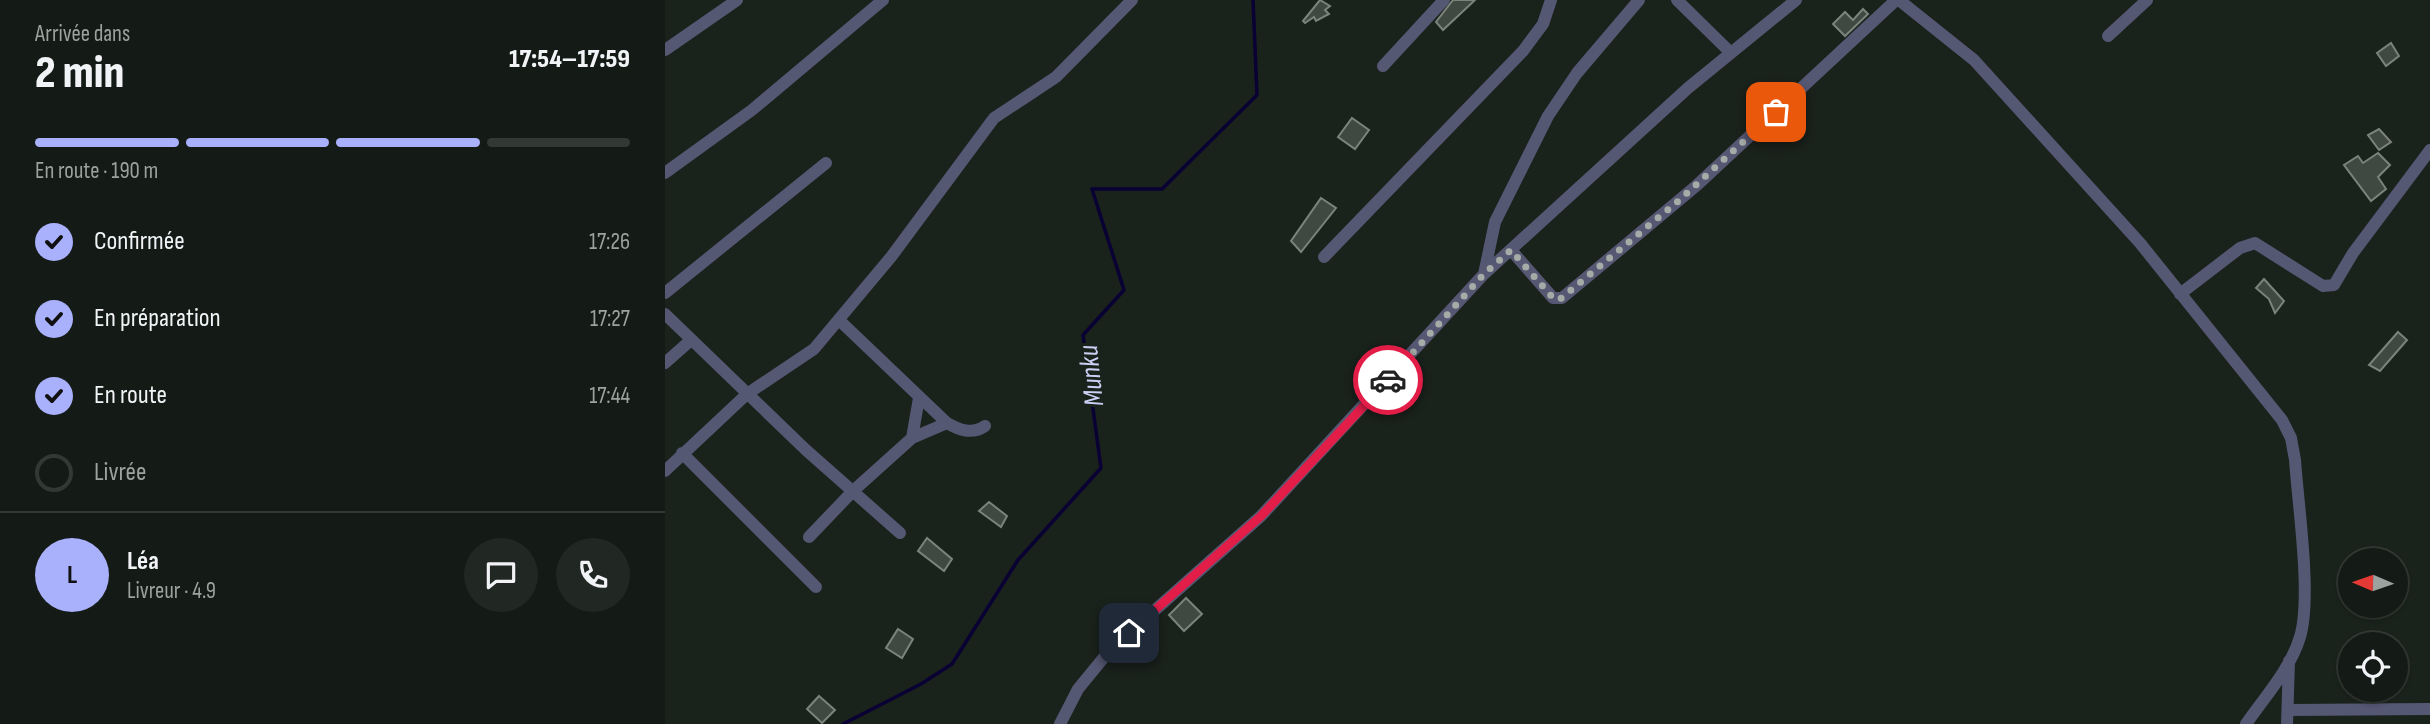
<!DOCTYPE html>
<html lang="fr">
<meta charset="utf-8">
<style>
body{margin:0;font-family:"Sofia Sans Condensed",sans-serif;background:#212722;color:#f1f3f6;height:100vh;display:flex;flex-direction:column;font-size:26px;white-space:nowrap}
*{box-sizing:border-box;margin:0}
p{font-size:23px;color:#9da1a0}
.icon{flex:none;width:38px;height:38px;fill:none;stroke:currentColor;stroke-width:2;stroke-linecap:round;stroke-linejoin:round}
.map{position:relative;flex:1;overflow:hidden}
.panel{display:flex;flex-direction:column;background:#141a15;width:665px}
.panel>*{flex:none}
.needle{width:46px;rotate:272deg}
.buttons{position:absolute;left:1673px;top:548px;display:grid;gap:14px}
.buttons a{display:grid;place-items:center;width:70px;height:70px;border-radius:50%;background:#141a15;box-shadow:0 2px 5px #0004,0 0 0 2px #333834;font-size:35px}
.pin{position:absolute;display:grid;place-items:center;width:60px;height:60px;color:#fff;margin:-30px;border-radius:14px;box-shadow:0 4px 10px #0006}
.courier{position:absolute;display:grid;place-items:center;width:70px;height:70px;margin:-35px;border:5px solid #e11d48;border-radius:50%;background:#fff;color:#222;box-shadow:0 2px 9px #0007}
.head em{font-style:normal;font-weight:800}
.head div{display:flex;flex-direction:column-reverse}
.head{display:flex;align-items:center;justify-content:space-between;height:119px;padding:0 35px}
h1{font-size:46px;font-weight:800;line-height:52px}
.bar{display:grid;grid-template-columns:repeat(4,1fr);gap:10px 7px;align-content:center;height:84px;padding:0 35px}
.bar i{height:9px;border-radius:5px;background:#333834}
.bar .current{background:#a9b0fc}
.bar p{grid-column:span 4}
.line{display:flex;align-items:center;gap:18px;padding:0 35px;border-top:2px solid #333834}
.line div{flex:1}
.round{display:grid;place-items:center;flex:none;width:74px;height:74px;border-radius:37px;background:#212722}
ol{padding:0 35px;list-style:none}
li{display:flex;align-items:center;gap:21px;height:77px}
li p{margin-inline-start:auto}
li .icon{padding:7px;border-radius:50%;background:#a9b0fc;color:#111;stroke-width:4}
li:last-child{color:#9da1a0}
li i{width:38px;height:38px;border:4px solid #333834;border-radius:50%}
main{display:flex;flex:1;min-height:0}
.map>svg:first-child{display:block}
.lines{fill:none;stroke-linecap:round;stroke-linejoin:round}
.stream{stroke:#090033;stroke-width:3.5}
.building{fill:#3f4841;stroke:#7a847c;stroke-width:2}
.street{stroke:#555873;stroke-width:12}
.done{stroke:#a5aba6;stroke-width:7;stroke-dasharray:0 12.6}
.route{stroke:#e11d48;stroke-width:9}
.labels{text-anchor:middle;stroke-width:6;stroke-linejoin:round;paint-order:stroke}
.water-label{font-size:28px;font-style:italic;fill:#cbd0f4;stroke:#1a221c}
</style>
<main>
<section class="panel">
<div class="head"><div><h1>2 min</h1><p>Arrivée dans</p></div><em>17:54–17:59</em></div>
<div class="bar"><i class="current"></i><i class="current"></i><i class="current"></i><i></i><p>En route · 190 m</p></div>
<ol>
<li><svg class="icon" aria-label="check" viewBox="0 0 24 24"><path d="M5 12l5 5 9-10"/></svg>Confirmée<p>17:26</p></li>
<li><svg class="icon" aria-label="check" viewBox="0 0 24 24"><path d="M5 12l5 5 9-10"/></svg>En préparation<p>17:27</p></li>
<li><svg class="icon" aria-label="check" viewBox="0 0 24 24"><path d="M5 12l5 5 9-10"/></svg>En route<p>17:44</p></li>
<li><i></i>Livrée</li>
</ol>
<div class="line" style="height:126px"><b class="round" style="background:#a9b0fc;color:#111">L</b><div><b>Léa</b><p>Livreur · 4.9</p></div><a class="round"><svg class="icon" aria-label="chat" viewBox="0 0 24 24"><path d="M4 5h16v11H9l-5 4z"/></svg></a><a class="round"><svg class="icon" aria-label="phone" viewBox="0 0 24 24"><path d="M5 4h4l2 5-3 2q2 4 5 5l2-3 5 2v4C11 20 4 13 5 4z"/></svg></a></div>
</section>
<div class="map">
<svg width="1765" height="724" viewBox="0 0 1765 724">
<rect width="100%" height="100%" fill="#1a221c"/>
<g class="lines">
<!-- stream -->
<path class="stream" d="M178,724L256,684L287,664L353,560L436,468L418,335L459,290L427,189H497L592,95L588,0"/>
</g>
<!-- building -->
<path class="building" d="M655,0L665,6L660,10L664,14L651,21L649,17L640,23L638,21Z
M788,0H810L778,30L771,22Z
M1198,9L1203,14L1180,36L1168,24L1180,12L1188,20Z
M1726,43L1734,56L1721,66L1712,53Z
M687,118L704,130L690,149L673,137Z
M1714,129L1726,142L1714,150L1703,135Z
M1713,153L1725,165L1713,177L1721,189L1706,201L1679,165L1693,156L1698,163Z
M656,198L671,208L636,252L626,241Z
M1599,279L1619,301L1610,313L1604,299L1591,288Z
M1733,332L1742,340L1715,371L1704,365Z
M324,502L342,516L336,527L314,511Z
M262,538L287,559L279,571L253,551Z
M521,598L537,614L519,631L504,615Z
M233,629L248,639L237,658L221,648Z
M154,696L170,710L157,723L142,709Z"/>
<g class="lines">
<!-- street -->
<path class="street" d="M1012,0L1066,53
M1234,0L1309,60L1475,243L1617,420L1626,438L1630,460C1633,505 1647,597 1635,637C1626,668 1599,698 1581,724
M1443,36L1482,0
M0,50L72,0
M718,66L779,0
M0,173L87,110L218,0
M846,250L888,298H897L1031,186L1231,0
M659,257L858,51L878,24L886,0
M819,274L830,222L883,116L912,73L974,0
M0,293L161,163
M1515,294L1575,248L1590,243L1658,286L1669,285L1688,253L1765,150
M0,314L141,450L235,533
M174,320L282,423C294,430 307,435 320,426
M0,363L26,340
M247,438L282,423
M17,453L151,587
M0,471L82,394L149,349L226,257L329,118L391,77L467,0
M144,537L188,491L247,438L254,398
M1624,710L1765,709
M395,724L413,689L445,650L596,516L819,274L1023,88L1131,0
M1622,724L1624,661"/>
</g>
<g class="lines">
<!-- done -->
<path class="done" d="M723,380L819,274L846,250L888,298L894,300L1011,203L1111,112"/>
<!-- route -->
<path class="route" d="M464,633L596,516L723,380"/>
</g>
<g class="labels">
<!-- water labels -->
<g class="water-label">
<text transform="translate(425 376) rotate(-96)" y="10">Munku</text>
</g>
</g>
</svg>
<div class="buttons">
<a><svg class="needle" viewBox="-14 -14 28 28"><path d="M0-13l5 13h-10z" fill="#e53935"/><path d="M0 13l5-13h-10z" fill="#9da1a0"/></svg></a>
<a><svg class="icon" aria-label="locate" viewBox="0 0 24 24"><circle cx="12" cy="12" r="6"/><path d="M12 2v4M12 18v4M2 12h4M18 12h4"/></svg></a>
</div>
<div class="pin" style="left:1111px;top:112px;background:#ea580c"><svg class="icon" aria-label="bag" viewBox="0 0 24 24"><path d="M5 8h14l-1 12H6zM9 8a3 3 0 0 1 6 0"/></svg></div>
<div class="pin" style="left:464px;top:633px;background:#1f2937"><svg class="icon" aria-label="home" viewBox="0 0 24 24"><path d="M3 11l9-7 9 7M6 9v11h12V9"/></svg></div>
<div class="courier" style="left:723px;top:380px"><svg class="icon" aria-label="car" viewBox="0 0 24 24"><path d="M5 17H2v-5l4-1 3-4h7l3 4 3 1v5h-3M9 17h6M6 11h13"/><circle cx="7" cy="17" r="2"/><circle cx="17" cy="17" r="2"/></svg></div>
</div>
</main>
